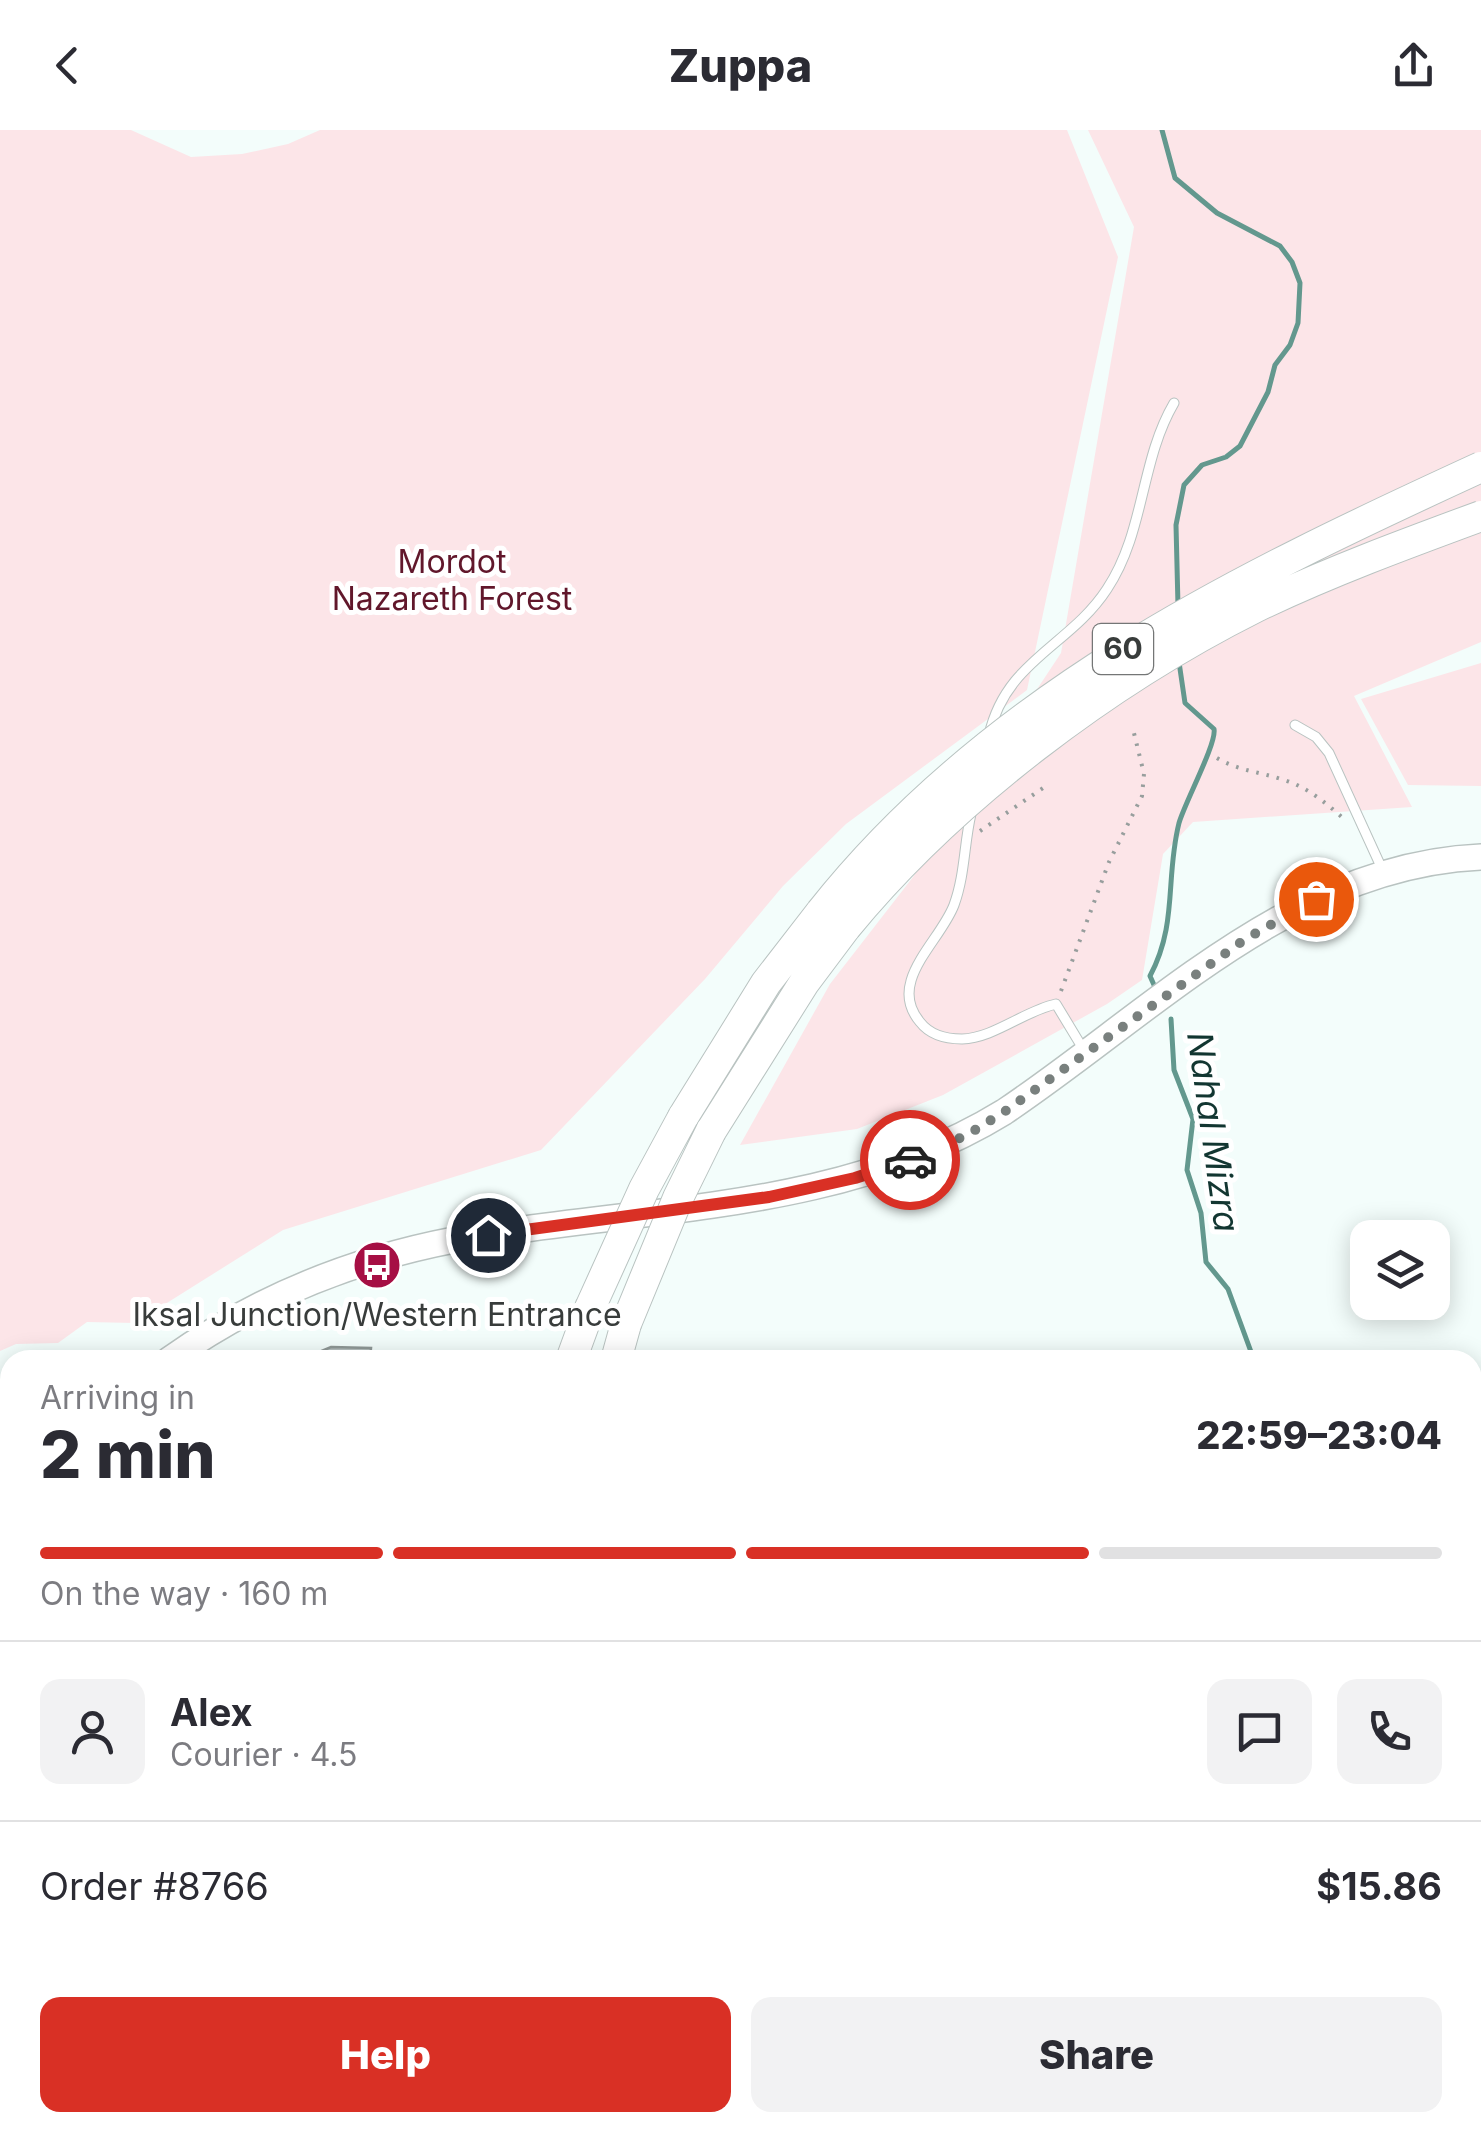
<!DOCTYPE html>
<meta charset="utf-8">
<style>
body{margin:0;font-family:Inter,sans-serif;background:#f2f2f3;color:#2b2b33;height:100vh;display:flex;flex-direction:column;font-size:38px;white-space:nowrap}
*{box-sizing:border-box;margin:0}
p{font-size:32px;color:#7c7c81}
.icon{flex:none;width:55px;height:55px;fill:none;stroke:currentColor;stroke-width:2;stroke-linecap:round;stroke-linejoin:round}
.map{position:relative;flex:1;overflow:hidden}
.side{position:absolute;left:0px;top:1220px;width:1482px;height:782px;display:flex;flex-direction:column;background:#fff;border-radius:30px 30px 0 0;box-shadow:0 5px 25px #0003}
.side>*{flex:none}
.buttons{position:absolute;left:1350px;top:1090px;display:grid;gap:20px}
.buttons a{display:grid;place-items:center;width:100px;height:100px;border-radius:20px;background:#fff;box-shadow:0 5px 25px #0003;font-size:50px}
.pin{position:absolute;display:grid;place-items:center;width:85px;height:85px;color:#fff;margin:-42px;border:5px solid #fff;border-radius:50%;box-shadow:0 2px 10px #0007}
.courier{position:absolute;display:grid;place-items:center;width:100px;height:100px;margin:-50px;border:8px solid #d93025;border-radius:50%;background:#fff;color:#222;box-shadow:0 2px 12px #0007}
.head em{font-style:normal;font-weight:800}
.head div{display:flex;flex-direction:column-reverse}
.head{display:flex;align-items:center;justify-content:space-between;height:170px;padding:0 40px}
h1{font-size:65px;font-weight:800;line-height:75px}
.bar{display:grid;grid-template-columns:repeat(4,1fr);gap:15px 10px;align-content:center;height:120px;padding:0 40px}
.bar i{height:12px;border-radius:8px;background:#e1e1e2}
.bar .active{background:#d93025}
.bar p{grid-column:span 4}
.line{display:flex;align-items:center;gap:25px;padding:0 40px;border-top:2px solid #e1e1e2}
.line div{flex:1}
.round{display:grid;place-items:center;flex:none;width:105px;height:105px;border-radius:20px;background:#f2f2f3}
.action{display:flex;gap:20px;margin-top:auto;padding:20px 40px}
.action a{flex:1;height:115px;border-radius:20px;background:#d93025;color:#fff;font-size:40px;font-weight:800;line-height:115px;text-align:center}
.action a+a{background:#f2f2f3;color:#2b2b33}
header{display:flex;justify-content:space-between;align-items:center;height:130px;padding:0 40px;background:#fff;font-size:45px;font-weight:800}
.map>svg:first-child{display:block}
.green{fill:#fce5e8}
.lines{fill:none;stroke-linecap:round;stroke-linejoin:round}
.stream{stroke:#63988e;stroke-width:5}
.building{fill:#b7c1bf;stroke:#8f9896;stroke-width:2.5}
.service-casing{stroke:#b9c3c1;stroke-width:11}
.tertiary-casing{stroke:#b9c3c1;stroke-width:25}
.secondary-casing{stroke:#b9c3c1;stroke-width:28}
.trunk-casing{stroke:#b9c3c1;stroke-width:32}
.path{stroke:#979e9d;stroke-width:4;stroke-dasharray:2.5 8;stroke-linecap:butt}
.service{stroke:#fff;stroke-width:9}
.tertiary{stroke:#fff;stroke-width:22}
.secondary{stroke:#fff;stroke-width:25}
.trunk{stroke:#fff;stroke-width:30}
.trunk-bridge-casing{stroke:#b9c3c1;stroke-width:32;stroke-linecap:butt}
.trunk-bridge{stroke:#fff;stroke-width:30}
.done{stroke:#79807e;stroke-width:10;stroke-dasharray:0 18}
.route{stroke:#d93025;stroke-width:12}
.labels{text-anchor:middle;stroke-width:10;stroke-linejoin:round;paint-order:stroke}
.shield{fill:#fff;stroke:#747676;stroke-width:2.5}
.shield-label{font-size:30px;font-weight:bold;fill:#383c3b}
.park-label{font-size:32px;fill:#61172b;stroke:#fff}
.poi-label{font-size:32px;fill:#383c3b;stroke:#fff}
.water-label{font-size:35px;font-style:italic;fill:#123631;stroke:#fff}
</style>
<header><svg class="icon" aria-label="back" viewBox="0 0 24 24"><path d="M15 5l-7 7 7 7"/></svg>Zuppa<svg class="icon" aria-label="share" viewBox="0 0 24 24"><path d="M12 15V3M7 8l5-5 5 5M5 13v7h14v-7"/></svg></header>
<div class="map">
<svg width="1481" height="2001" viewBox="0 0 1481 2001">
<rect width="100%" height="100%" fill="#f3fdfb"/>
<!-- green -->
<path class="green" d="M0,0H131L191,27L242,24L288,14L320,0H1067L1118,127L1027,560L846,694L783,756L705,849L541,1020L283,1100L135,1193L87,1192L58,1213L16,1214L0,1221Z
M1088,0H1481V512L1354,566L1412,677L1193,692L1163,724L1142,850L1107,874L943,965L857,999L740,1015L830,854L913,747L1061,523L1134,97Z
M1481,533V656L1408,655L1361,569Z
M0,1301L10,1333V1992L409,1993L404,2001H0Z
M439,1992L543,1993L546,2001H432Z"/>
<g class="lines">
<!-- stream -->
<path class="stream" d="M1162,0L1175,48L1217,83L1280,116L1292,132L1300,153L1298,193L1290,215L1275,235L1268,262L1240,316L1226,327L1202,335L1184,355L1176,395L1178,476
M1154,855L1150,846C1178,793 1165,749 1179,693C1185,672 1217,613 1214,599L1185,573L1179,532
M1171,889L1174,940L1193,989L1187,1040L1201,1083L1206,1132L1228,1159L1254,1230
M0,1355L10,1366
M1472,1531L1481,1546
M423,1992L426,2001"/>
</g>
<!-- building -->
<path class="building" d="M331,1217L371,1218L370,1230H300Z"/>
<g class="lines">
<!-- service casing -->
<g class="service-casing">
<path id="service" d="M1295,595L1316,607L1329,623L1383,741
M989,605C1006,530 1070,516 1107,459C1145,402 1140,331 1174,273
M971,684C964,714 965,745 954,775C940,812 886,852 920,892C930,905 946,909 962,909C994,908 1024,881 1056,874L1085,922"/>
</g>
<!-- tertiary casing -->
<g class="tertiary-casing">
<path id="tertiary" d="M0,1292L10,1295"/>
</g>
<!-- secondary casing -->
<g class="secondary-casing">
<path id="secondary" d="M169,1230C255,1169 350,1130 454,1110C640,1076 838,1084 1004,982C1153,882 1292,735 1481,727"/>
</g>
<!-- trunk casing -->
<g class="trunk-casing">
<path id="trunk" d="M683,987L766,853L821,782
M711,1001L804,853L846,797
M571,1230L590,1178
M616,1230L626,1194
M569,1992L572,2001
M614,1992L617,2001"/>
</g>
<!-- path -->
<path class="path" d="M1217,628C1239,641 1261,642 1284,650C1307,657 1326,673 1344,689
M980,701L1046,656
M1061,861L1109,732L1142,666L1144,644L1133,599"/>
<!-- service -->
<use href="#service" class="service"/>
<!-- tertiary -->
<use href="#tertiary" class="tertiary"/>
<!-- secondary -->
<use href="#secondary" class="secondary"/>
<!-- trunk -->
<use href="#trunk" class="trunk"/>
<!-- trunk-bridge casing -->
<g class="trunk-bridge-casing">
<path id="trunk-bridge" d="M821,782C991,567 1237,449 1481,337
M846,797C951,669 1108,551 1256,477C1329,442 1405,414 1481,386
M590,1178L644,1059L683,987
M626,1194L678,1068L711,1001"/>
</g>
<!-- trunk-bridge -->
<use href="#trunk-bridge" class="trunk-bridge"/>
</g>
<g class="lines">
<!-- done -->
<path class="done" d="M910,1030L967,1005L1004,982L1244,810L1316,769"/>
<!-- route -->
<path class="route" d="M488,1105L769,1067L855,1048L910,1030"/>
</g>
<!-- icons -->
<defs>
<g id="bus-disc" transform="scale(2.5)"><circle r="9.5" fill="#a60f44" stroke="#fff"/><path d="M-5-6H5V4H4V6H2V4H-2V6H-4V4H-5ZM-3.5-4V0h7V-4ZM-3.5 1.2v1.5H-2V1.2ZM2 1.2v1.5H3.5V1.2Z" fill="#fff"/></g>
</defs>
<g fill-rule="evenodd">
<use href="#bus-disc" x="377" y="1135"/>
</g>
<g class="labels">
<!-- shield labels -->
<rect class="shield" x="1093" y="494" width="60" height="50" rx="8"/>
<g class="shield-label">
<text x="1123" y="529">60</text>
</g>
<!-- park labels -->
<g class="park-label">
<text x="452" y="443">Mordot<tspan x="452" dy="37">Nazareth Forest</tspan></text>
</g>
<!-- poi labels -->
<g class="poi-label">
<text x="377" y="1196">Iksal Junction/Western Entrance</text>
</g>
<!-- water labels -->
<g class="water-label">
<text transform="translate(1213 1002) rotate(82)" y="12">Nahal Mizra</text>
</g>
</g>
</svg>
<div class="buttons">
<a><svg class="icon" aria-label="layers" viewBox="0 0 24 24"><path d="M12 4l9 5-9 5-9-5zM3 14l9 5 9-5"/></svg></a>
</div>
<div class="pin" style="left:1316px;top:769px;background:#ea580c"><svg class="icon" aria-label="bag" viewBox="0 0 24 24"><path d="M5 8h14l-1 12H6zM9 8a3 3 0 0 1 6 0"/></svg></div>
<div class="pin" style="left:488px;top:1105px;background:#1f2937"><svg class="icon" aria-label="home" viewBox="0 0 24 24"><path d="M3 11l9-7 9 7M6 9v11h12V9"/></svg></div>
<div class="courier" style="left:910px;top:1030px"><svg class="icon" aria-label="car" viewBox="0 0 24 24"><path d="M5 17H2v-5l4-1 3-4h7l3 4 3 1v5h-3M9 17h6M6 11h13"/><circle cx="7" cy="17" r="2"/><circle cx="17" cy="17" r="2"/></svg></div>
<section class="side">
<div class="head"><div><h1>2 min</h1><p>Arriving in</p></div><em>22:59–23:04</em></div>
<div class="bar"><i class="active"></i><i class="active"></i><i class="active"></i><i></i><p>On the way · 160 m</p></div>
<div class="line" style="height:180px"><a class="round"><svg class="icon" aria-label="person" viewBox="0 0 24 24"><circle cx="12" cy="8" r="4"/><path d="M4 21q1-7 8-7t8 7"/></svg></a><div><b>Alex</b><p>Courier · 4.5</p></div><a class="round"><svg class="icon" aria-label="chat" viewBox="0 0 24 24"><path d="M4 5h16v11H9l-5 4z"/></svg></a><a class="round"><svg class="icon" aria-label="phone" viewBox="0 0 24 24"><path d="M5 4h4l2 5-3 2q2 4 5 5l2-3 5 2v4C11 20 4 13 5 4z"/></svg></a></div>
<div class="line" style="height:130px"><div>Order #8766</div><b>$15.86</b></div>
<div class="action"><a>Help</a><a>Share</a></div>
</section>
</div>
